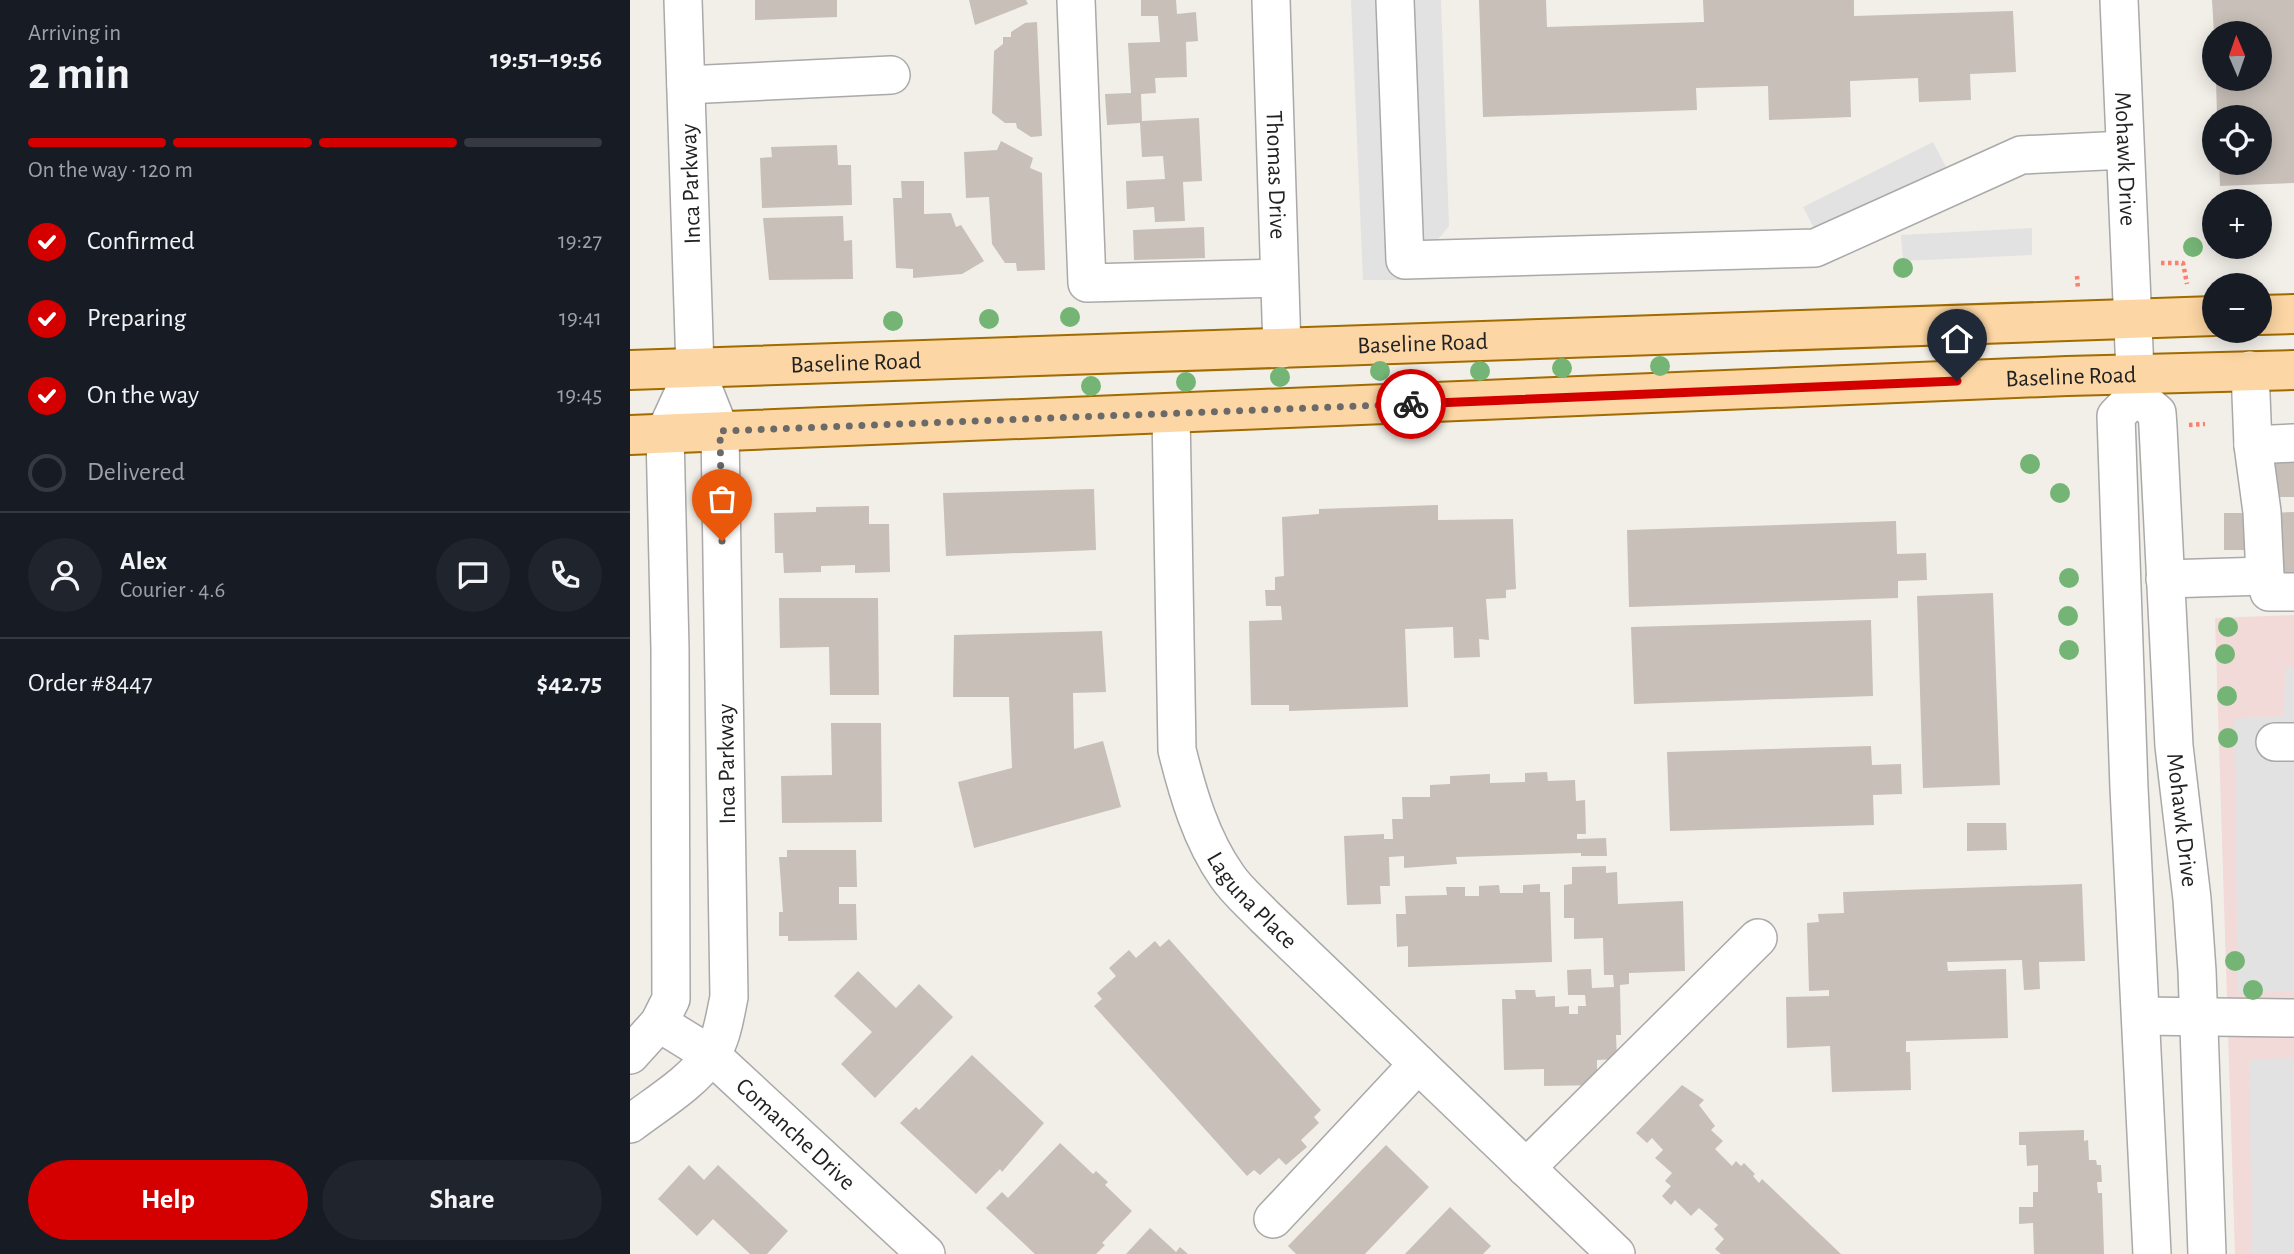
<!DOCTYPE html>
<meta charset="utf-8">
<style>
body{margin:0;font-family:"Alegreya Sans",sans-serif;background:#20242c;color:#f1f3f6;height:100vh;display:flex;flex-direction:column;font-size:26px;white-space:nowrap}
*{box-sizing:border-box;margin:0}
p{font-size:23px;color:#9ea1a6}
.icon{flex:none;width:38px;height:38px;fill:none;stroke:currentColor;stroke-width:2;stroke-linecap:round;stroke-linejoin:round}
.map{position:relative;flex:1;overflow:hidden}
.panel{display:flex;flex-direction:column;background:#171b24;width:630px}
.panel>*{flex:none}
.needle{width:46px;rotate:358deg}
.tools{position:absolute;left:1572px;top:21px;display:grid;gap:14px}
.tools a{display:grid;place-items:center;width:70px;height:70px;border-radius:50%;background:#171b24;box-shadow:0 4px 18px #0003;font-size:35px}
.pin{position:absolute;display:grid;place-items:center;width:60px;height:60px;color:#fff;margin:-72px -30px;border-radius:50% 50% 50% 0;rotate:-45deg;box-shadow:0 0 7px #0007}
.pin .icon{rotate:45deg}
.courier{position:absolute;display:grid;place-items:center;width:70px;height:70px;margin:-35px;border:5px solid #d40000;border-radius:50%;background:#fff;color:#222;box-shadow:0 2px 9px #0007}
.overview em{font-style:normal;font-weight:600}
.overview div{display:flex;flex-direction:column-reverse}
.overview{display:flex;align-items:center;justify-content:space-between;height:119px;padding:0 28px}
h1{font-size:46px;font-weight:600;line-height:52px}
.bar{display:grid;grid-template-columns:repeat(4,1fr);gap:10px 7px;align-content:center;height:84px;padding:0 28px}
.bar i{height:9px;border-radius:5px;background:#363941}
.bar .active{background:#d40000}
.bar p{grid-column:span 4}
.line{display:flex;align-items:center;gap:18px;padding:0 28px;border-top:2px solid #363941}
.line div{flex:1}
.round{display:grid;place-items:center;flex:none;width:74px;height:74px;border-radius:37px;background:#20242c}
ol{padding:0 28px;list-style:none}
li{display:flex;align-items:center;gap:21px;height:77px}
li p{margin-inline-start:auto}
li .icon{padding:7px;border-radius:50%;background:#d40000;color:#fff;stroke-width:4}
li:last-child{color:#9ea1a6}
li i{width:38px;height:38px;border:4px solid #363941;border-radius:50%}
.cta{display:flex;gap:14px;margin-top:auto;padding:14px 28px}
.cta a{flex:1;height:80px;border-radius:42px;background:#d40000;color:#fff;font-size:28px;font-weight:600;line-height:80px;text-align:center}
.cta a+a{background:#20242c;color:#f1f3f6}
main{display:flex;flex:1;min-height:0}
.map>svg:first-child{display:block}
.commercial{fill:#f2dad9}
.parking{fill:#e2e2e2}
.building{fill:#c7bfb8}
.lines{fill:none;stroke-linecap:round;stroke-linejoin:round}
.minor-casing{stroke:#a9a9a9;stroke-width:40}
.major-casing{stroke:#a06b00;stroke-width:42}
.path{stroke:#fa8072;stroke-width:4.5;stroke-dasharray:3.5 3.5;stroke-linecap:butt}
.minor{stroke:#fff;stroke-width:37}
.major{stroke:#fcd6a4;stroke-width:38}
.tree{fill:#74b475}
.done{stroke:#6b6a68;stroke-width:7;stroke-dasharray:0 12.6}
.route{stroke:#d40000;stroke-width:9}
.labels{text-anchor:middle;stroke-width:7;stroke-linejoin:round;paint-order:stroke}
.street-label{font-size:24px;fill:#222;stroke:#fff}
</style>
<main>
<section class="panel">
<div class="overview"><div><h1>2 min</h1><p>Arriving in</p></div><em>19:51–19:56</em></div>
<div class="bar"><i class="active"></i><i class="active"></i><i class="active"></i><i></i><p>On the way · 120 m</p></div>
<ol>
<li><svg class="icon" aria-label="check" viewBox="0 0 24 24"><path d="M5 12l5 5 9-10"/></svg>Confirmed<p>19:27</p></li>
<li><svg class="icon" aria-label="check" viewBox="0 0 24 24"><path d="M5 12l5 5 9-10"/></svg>Preparing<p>19:41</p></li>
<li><svg class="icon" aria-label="check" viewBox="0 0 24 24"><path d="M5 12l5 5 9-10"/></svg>On the way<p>19:45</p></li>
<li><i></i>Delivered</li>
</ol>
<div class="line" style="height:126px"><a class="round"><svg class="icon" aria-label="person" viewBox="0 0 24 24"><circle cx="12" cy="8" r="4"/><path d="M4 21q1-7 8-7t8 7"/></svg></a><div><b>Alex</b><p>Courier · 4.6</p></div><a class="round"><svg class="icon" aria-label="chat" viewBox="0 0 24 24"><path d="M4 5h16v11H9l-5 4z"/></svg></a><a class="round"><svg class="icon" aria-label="phone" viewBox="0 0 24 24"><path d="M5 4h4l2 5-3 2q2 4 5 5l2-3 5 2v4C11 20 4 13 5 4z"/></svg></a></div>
<div class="line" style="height:91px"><div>Order #8447</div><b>$42.75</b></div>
<div class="cta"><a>Help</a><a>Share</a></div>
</section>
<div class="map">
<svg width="1664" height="1254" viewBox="0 0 1664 1254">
<rect width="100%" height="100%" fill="#f2efe9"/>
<!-- commercial -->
<path class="commercial" d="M1664,615V1254H1605L1585,618Z"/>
<!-- parking -->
<path class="parking" d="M721,0H811L819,226L775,280H733Z
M1303,142L1316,167L1186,232L1173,207Z
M1402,228V255L1273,261L1271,235Z
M1655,668H1664V992L1608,993L1604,719L1654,716Z
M1664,1058V1254H1622L1619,1059Z"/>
<!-- building -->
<path class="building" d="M125,0H207V17L125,20Z
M339,0H396L398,4L345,25Z
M511,0H546L547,14L566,12L568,41L556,42L557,77L525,78L526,93L511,94L512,121L569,118L572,181L553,182L555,221L525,222L524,207L497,209L496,181L535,179L533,156L512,157L510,123L477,125L475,94L501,93L498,43L530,42L528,16H511Z
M849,0H916L917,27L1074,22L1073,0H1224V16L1383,11L1386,72L1340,74L1341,100L1289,102L1288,78L1220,81L1221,117L1139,120L1138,86L1066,88L1067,110L853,117Z
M1582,0H1664V183L1590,186L1589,163H1629V117H1587L1586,79H1629V33H1584Z
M407,22L412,136L401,137L387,128L386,123H375L362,113L364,51L373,44V37H381V32L395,23Z
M371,141L403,158L400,168L412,173L415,270L387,271L386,263H375L362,244L359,197L336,198L334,152L367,150Z
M207,145L208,165H221L222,205L132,208L130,158L142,157L141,147Z
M271,181H294V214L321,213L326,227L331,225L354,261L332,274L283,278V269L266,268L263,198H272Z
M213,216L214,241L222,240L223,279L139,280L133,218Z
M574,227L575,258L504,260L503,230Z
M1642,430H1664V497H1644Z
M464,489L466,550L316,556L313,493Z
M808,505V520L883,519L886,589L876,590V598L856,599L859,640L849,639L850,657L824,658L823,627L775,629L778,707L659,711V705H621L619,621L652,620L651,606H636L635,590H645V577L654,576L652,517L689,514V509Z
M239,506V524H259L260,572L225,573V565L191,566V572L154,573L153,553H145L144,513L186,512V507Z
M1664,512V572H1652L1641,513Z
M1594,513H1623L1622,550H1594Z
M1266,521L1267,554L1296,553L1297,580L1268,581V598L999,607L997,530Z
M1363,593L1370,785L1293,788L1287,596Z
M149,598H248L249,695H200L199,647L150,648Z
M1241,620L1243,696L1004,704L1001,627Z
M472,631L476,692L443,693L444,749L473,741L491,807L344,848L328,782L382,768L379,697H323L324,635Z
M201,723H251L252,822L152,823L151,776L202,775Z
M1241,746L1242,765L1271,764L1272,794L1243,795L1244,825L1040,831L1037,752Z
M917,772L918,781L945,780L946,801L955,800L956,834H947V839L976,838L977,856H951V853L826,857L827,864L774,868V856L759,857L760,886H750L751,904L717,905L714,836L754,834V839H763L762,819H773L772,797H800V785L820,784V776L860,774V783L895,782V773Z
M1337,823H1376L1377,850L1337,851Z
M157,850H226L227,887H209V904H226L227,940L158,941V936H149V912H153L149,857H157Z
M976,866V873L987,872L988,904L1053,901L1055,971L999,973V984L990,985L991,1035H986L987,1059L967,1060V1085L914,1086V1069L874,1070L872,999H886L885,990H905L906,997L925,996V1007L939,1006V1014H948V1006H956L955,995H938L937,970L961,969L962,988L984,987L983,975H974L973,938L944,939V918H934V885L942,884V867Z
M910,884V892H920L922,962L778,967V946L767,947L766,914H776L775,896L817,895L816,887H835V896H849V886L869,885L870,893H893V885Z
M1452,884L1455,961L1409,962L1410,989L1394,990L1392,960L1317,962L1318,971L1376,969L1378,1038L1276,1041V1052H1280L1281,1090L1202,1092L1200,1046L1157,1048L1156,997L1199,996V990L1179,991L1177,923L1189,922L1188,914L1214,913L1213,892Z
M539,939L691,1110L684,1117L689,1123L671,1140L677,1147L656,1165L649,1158L630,1175L624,1170L617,1176L464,1006L472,999L467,993L486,976L479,968L499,950L506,958L525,941L530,947Z
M228,971L266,1008L289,984L323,1017L245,1098L211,1064L242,1032L204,996Z
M342,1055L414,1123L372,1172L370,1169L346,1194L270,1123L286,1107L289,1110Z
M1052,1085L1074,1100L1069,1105L1085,1126L1081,1130L1093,1141L1085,1149L1102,1166L1106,1161L1111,1166L1114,1163L1125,1174L1123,1176L1129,1183L1132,1179L1211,1254H1091L1085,1249L1094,1239L1084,1229L1088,1225L1069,1208L1061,1216L1045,1200L1041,1205L1032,1196L1041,1186L1035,1181L1042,1173L1025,1158L1033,1150L1022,1138L1017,1143L1006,1133Z
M1454,1130V1141L1458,1140L1459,1160H1466L1467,1165H1471L1472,1182H1467L1468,1193H1472L1474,1254H1404L1403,1223L1389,1224V1207H1403V1192H1408V1165L1397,1166L1396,1145H1389V1132Z
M430,1143L463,1174L466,1171L478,1182L475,1185L502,1211L472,1243L475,1245L466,1254H405L356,1208L372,1192L378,1198Z
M756,1145L799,1187L735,1254H666L658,1246Z
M59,1165L74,1180L88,1165L158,1231L137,1254H120L83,1219L67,1236L28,1199Z
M820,1207L861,1246L853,1254H775Z
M520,1228L546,1252L550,1247L558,1254H496Z"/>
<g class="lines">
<!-- minor casing -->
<g class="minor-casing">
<g id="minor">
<path d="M446,0L457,283L648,278"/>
<path id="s1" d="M641,0L652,349"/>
<path d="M765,0L775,260L1185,248L1391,155L1495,150"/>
<path id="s2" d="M1489,0L1506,395L1527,413L1528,427L1544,746L1562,899L1567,971L1577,1254"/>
<path d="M56,85L261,75"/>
<path d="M1620,370L1623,445L1664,443"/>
<path d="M1506,395L1486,416L1499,788L1522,1254"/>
<path id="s3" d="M541,413L547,750C558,794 571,839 597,876C607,891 622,903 634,916L986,1254"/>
<path d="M1623,445L1632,512L1635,576"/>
<path d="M1535,579L1635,576L1639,592H1664"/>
<path d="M1645,742H1664"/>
<path d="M1511,1016L1664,1018"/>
<path id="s4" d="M29,1023L81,1055L296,1254"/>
<path d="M0,1055L29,1023L41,999L40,649L35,433L65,368"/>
<path d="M0,1124C26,1104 62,1083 81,1055C92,1039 95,1016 99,997L90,431L65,368L53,0"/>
<path d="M896,1168L1128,938"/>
<path d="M643,1219L788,1064"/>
</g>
</g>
<!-- major casing -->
<g class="major-casing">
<g id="major">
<path d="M1629,315L1664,314"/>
<path id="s5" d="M0,370L1584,316"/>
<path id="s6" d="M0,435L1437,376L1664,370"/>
</g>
</g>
<!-- path -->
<path class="path" d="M1531,263H1553L1557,284
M1447,276L1448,289
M1559,425L1575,424"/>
<!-- minor -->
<use href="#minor" class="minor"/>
<!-- major -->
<use href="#major" class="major"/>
</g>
<!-- trees -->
<g class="tree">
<circle cx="1563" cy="247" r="10"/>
<circle cx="1273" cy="268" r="10"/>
<circle cx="440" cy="317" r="10"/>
<circle cx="359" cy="319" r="10"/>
<circle cx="263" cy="321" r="10"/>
<circle cx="1030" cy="366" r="10"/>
<circle cx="932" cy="368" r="10"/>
<circle cx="750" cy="371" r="10"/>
<circle cx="850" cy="371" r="10"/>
<circle cx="650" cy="377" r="10"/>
<circle cx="556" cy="382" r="10"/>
<circle cx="461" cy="386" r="10"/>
<circle cx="1400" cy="464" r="10"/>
<circle cx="1430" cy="493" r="10"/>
<circle cx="1439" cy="578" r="10"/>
<circle cx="1438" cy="616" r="10"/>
<circle cx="1598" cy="627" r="10"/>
<circle cx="1439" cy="650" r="10"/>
<circle cx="1595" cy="654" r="10"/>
<circle cx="1597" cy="696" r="10"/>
<circle cx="1598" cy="738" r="10"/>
<circle cx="1605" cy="961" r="10"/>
<circle cx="1623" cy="990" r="10"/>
</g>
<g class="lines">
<!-- done -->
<path class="done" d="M92,541L90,431L781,404"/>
<!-- route -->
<path class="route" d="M781,404L1327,381"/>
</g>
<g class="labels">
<!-- street labels -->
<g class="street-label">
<text dy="8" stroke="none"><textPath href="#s2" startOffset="159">Mohawk Drive</textPath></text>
<text dy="8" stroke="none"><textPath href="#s1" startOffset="175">Thomas Drive</textPath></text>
<text transform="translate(60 184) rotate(-92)" y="8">Inca Parkway</text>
<text dy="8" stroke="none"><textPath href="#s5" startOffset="793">Baseline Road</textPath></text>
<text dy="8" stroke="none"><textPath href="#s5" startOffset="226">Baseline Road</textPath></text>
<text dy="8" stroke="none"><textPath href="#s6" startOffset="1442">Baseline Road</textPath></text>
<text transform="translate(96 764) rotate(-91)" y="8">Inca Parkway</text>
<text dy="8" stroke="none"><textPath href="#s2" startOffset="831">Mohawk Drive</textPath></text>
<text dy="8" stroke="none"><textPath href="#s3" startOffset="508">Laguna Place</textPath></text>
<text dy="8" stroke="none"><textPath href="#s4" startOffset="177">Comanche Drive</textPath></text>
</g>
</g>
</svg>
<div class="tools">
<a><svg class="needle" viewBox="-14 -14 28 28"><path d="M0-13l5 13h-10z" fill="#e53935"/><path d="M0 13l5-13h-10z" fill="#9ea1a6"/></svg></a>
<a><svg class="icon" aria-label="locate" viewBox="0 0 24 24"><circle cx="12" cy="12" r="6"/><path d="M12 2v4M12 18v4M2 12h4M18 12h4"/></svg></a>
<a>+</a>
<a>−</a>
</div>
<div class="pin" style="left:92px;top:541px;background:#ea580c"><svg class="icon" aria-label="bag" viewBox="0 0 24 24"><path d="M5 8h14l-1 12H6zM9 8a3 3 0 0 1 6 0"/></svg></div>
<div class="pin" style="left:1327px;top:381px;background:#1f2937"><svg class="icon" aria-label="home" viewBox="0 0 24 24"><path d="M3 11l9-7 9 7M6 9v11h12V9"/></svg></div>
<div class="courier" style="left:781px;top:404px"><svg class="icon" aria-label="bike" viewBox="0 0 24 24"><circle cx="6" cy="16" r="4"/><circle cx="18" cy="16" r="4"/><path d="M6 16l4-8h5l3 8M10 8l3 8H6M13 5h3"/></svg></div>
</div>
</main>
